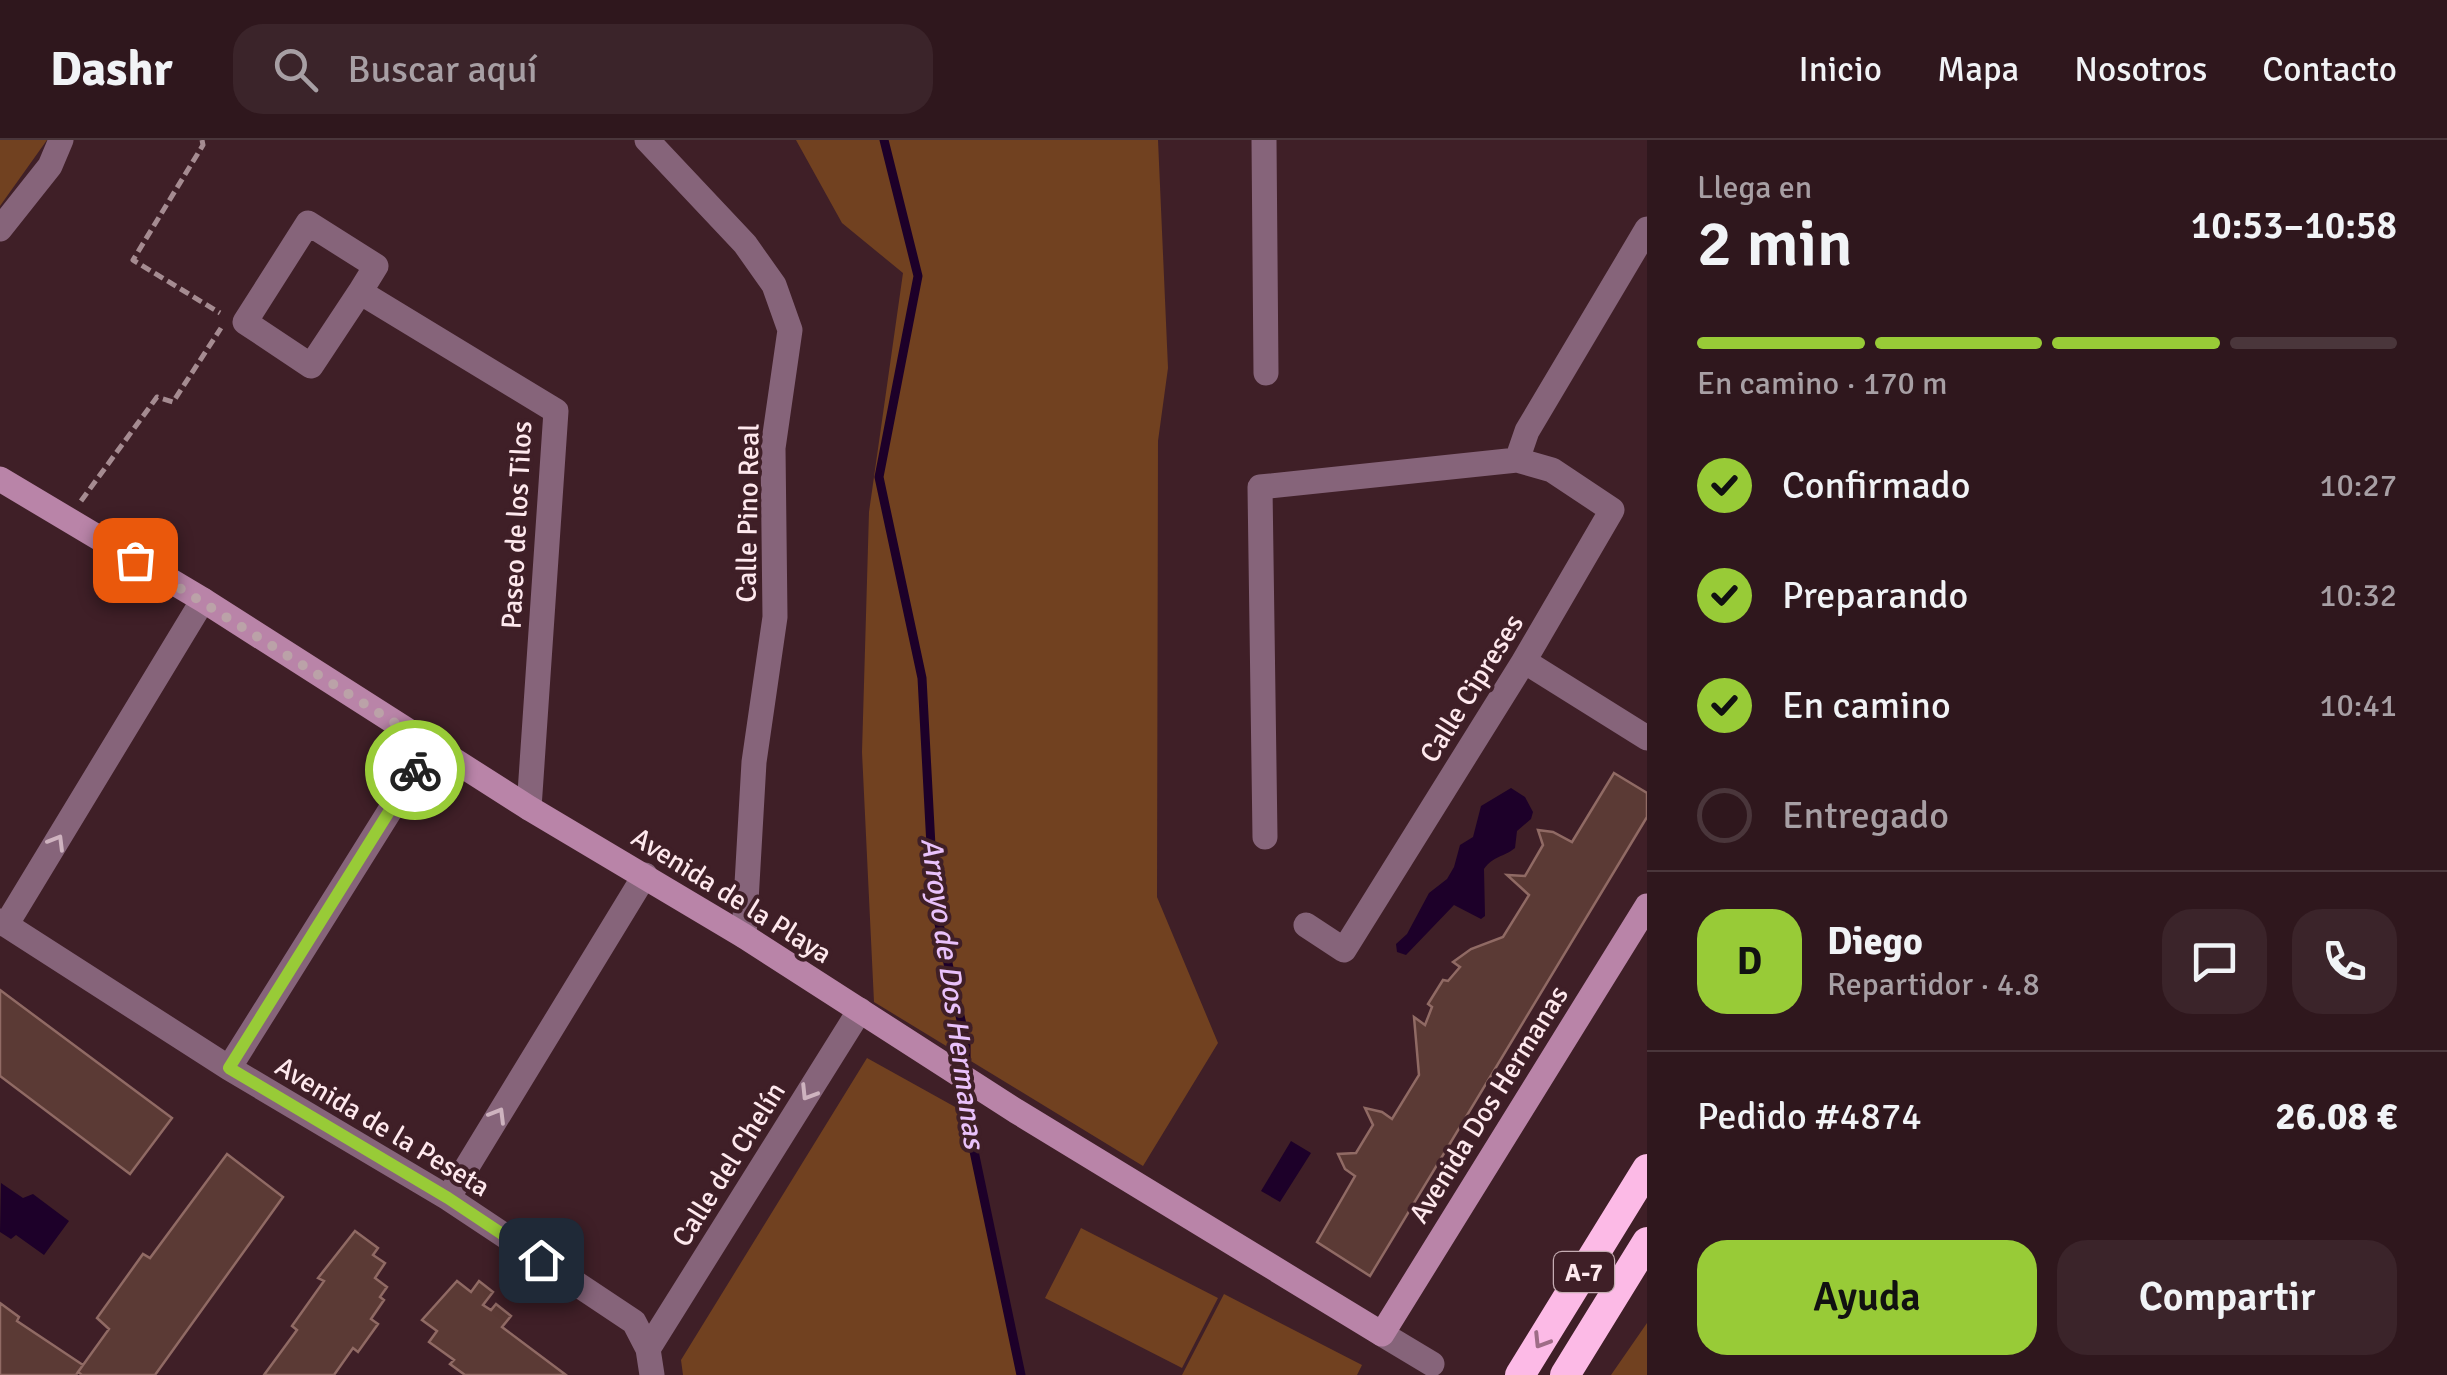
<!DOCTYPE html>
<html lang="es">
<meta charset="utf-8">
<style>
body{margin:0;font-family:Signika,sans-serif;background:#3b242a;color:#f1f3f6;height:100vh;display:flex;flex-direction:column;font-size:38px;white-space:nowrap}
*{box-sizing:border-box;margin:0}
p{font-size:32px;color:#a79fa4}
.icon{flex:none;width:55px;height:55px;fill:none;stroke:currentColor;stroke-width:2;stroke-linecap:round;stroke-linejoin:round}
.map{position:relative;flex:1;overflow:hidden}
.side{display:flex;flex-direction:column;background:#2f171d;width:800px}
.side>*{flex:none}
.pin{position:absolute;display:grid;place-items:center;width:85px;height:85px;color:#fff;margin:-42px;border-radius:20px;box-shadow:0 5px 15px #0006}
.courier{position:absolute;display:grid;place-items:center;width:100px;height:100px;margin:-50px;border:8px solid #98cb37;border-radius:50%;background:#fff;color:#222;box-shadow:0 2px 12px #0007}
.head em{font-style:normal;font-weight:600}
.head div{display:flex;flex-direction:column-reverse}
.head{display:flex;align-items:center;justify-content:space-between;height:170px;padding:0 50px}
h1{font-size:65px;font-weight:600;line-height:75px}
.bar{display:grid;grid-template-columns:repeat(4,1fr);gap:15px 10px;align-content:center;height:120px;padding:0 50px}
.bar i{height:12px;border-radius:8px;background:#4a363b}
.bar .on{background:#98cb37}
.bar p{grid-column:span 4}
.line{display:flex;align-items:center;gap:25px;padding:0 50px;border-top:2px solid #4a363b}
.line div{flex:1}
.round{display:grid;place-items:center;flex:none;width:105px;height:105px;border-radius:30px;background:#3b242a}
ol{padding:0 50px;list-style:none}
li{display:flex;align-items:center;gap:30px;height:110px}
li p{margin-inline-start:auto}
li .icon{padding:10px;border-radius:50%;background:#98cb37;color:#111;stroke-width:4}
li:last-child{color:#a79fa4}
li i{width:55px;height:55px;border:5px solid #4a363b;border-radius:50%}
.button{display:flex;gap:20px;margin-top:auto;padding:20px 50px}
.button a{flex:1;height:115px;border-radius:30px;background:#98cb37;color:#111;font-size:40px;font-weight:600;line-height:115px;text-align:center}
.button a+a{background:#3b242a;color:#f1f3f6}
header{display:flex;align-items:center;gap:60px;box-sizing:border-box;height:140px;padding:0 50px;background:#2f171d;border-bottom:2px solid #4a363b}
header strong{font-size:48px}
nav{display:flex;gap:55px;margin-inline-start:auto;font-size:35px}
.search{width:700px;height:90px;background:#3b242a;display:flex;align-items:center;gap:25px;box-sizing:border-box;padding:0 35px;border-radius:30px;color:#a79fa4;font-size:38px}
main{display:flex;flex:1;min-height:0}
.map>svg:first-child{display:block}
.green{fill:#714120}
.water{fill:#1d0029}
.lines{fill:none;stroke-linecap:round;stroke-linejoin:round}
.stream{stroke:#1d0029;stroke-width:9}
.building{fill:#5b3a35;stroke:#906a64;stroke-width:2.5}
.path{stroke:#a58b91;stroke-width:5;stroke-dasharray:10 5;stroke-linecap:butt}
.street{stroke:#86647a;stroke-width:25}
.secondary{stroke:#b984a8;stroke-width:25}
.highway{stroke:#fcbae6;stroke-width:30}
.oneway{stroke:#ceb3bf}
.oneway2{stroke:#9e6c86}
.done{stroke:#bba2a8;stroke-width:10;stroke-dasharray:0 18}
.route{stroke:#98cb37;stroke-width:12}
.labels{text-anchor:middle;stroke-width:8;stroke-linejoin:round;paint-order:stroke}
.shield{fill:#3f1f27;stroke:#c5acb2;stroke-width:2.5}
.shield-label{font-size:25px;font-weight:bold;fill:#fee8ed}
.street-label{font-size:28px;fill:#fee8ed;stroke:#3f1f27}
.water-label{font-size:30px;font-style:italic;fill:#e9c1fb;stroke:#3f1f27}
</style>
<header>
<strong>Dashr</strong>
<div class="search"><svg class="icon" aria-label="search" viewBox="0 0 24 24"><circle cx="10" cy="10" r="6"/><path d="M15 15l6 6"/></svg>Buscar aquí</div>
<nav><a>Inicio</a><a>Mapa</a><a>Nosotros</a><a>Contacto</a></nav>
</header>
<main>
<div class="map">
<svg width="1647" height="1235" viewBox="0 0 1647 1235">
<rect width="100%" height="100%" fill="#3f1f27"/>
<!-- green -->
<path class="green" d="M0,0H47L0,66Z
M796,0H1158L1168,228L1158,301L1157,757L1218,903L1143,1026L874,862L862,612L869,372L903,133L842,83Z
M867,918L966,973L1021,1235H683L681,1220Z
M1081,1088L1218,1158L1182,1228L1045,1158Z
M1224,1154L1362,1225L1357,1235H1182Z
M1647,1183V1235H1611Z"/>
<!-- water -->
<path class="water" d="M1511,648L1525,657L1533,672L1531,679L1517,691L1515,708C1504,717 1493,716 1484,729L1485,776L1481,779L1454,765L1406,815L1397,812L1396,804L1407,794L1429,753L1447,739L1454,727L1460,705L1473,697L1481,666Z
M1291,1001L1311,1013L1280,1062L1261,1051Z
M1,1043L23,1058L33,1054L69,1081L44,1115L16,1095L11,1099L0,1092Z"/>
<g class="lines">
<!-- stream -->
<path class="stream" d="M884,0L918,136L879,337L922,538L934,762L966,902V973L1021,1235"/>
</g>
<!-- building -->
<path class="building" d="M1614,633L1647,653V677L1370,1136L1317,1102L1355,1036L1345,1029L1338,1014L1356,1013L1373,985L1365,968L1382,972L1392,979L1419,935L1414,877L1425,885L1432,867L1428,864L1443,840L1448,841L1460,827L1453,822L1471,809L1503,797L1529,755L1507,735L1525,736L1543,705L1538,690L1553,692L1572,702Z
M0,850L172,978L130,1034L0,936Z
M227,1014L283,1057L155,1235H82L78,1232L109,1189L97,1178L143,1114L150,1118Z
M355,1091L378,1108L373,1115L385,1123L375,1138L387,1147L380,1157L384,1160L371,1179L378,1184L358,1212L353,1208L334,1235H264L297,1190L292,1186L324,1141L318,1138Z
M457,1141L471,1152L479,1141L493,1152L483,1165L491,1170L496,1164L511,1176L502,1187L566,1235H465L450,1224L454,1220L429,1202L437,1191L422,1180Z
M0,1163L19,1177L17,1181L83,1225L76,1235H0Z"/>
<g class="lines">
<!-- path -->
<path class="path" d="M202,0L203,5L133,120L220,173
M81,361L157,257L173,262L221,188"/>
<!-- street -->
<path class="street" d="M647,0L745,104L774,145L790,190L773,308L775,477L754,622L744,796
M1264,0L1266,233
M0,89L50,26L61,0
M360,152L376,126L308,83L245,182L311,226L360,152L556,271L529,668
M1517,320L1527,291L1647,89
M1524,521L1647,598
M1265,697L1260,347L1517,320L1552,330L1612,370L1524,521L1344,810L1306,785
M0,781L229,928L448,1058L634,1182L648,1209L652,1235
M6,785L203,460
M229,928L431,605
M448,1058L645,735
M1382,1194L1432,1224
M648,1209L860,870"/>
<!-- secondary -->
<path class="secondary" d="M0,339L203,460L529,668L744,796L1016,971L1382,1194L1647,766"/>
<!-- highway -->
<path class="highway" d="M1520,1235L1647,1029
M1565,1235L1647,1102"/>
</g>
<!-- one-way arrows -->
<defs><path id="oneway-chevron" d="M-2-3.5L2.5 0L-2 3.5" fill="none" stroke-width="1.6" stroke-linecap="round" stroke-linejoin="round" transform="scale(2.5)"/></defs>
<g class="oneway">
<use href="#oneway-chevron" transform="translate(57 702) rotate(-59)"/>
<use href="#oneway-chevron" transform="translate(808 953) rotate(122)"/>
<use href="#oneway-chevron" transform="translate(498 975) rotate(-59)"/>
</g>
<use class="oneway2" href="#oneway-chevron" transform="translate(1541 1201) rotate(122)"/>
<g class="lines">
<!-- done -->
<path class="done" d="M135,420L430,605L415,630"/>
<!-- route -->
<path class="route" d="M415,630L229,928L448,1058L541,1120"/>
</g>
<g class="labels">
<!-- shield labels -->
<rect class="shield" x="1554" y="1112" width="60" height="40" rx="8"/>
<g class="shield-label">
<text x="1584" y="1141">A-7</text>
</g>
<!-- street labels -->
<g class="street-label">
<text transform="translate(747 373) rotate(-89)" y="10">Calle Pino Real</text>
<text transform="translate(516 385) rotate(-87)" y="10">Paseo de los Tilos</text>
<text transform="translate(1471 548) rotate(-58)" y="10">Calle Cipreses</text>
<text transform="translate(732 755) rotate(32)" y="10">Avenida de la Playa</text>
<text transform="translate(1488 964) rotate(-58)" y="10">Avenida Dos Hermanas</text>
<text transform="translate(383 986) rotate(31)" y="10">Avenida de la Peseta</text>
<text transform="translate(728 1024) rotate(-58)" y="10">Calle del Chelín</text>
</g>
<!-- water labels -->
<g class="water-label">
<text transform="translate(953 853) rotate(82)" y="10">Arroyo de Dos Hermanas</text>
</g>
</g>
</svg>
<div class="pin" style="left:135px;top:420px;background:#ea580c"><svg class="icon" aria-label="bag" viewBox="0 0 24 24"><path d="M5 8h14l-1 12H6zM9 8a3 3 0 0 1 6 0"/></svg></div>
<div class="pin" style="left:541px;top:1120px;background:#1f2937"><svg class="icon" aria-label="home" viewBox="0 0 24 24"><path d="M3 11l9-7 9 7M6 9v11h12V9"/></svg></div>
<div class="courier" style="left:415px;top:630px"><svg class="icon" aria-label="bike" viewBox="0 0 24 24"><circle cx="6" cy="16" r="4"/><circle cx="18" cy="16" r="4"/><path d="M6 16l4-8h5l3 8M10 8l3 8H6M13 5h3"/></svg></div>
</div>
<section class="side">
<div class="head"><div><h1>2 min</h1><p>Llega en</p></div><em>10:53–10:58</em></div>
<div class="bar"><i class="on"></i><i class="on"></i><i class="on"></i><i></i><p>En camino · 170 m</p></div>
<ol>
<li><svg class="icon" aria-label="check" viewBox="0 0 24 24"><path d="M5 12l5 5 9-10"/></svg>Confirmado<p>10:27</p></li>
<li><svg class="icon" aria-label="check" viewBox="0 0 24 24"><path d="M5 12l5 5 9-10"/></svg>Preparando<p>10:32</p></li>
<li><svg class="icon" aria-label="check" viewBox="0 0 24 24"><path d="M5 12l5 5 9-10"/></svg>En camino<p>10:41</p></li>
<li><i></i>Entregado</li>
</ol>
<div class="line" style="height:180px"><b class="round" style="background:#98cb37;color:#111">D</b><div><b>Diego</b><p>Repartidor · 4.8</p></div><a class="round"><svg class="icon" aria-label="chat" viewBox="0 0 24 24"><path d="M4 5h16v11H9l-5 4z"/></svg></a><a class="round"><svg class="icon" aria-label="phone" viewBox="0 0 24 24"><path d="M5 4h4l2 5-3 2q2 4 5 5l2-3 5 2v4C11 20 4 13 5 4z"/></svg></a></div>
<div class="line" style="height:130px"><div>Pedido #4874</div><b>26.08 €</b></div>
<div class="button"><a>Ayuda</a><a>Compartir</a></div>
</section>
</main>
